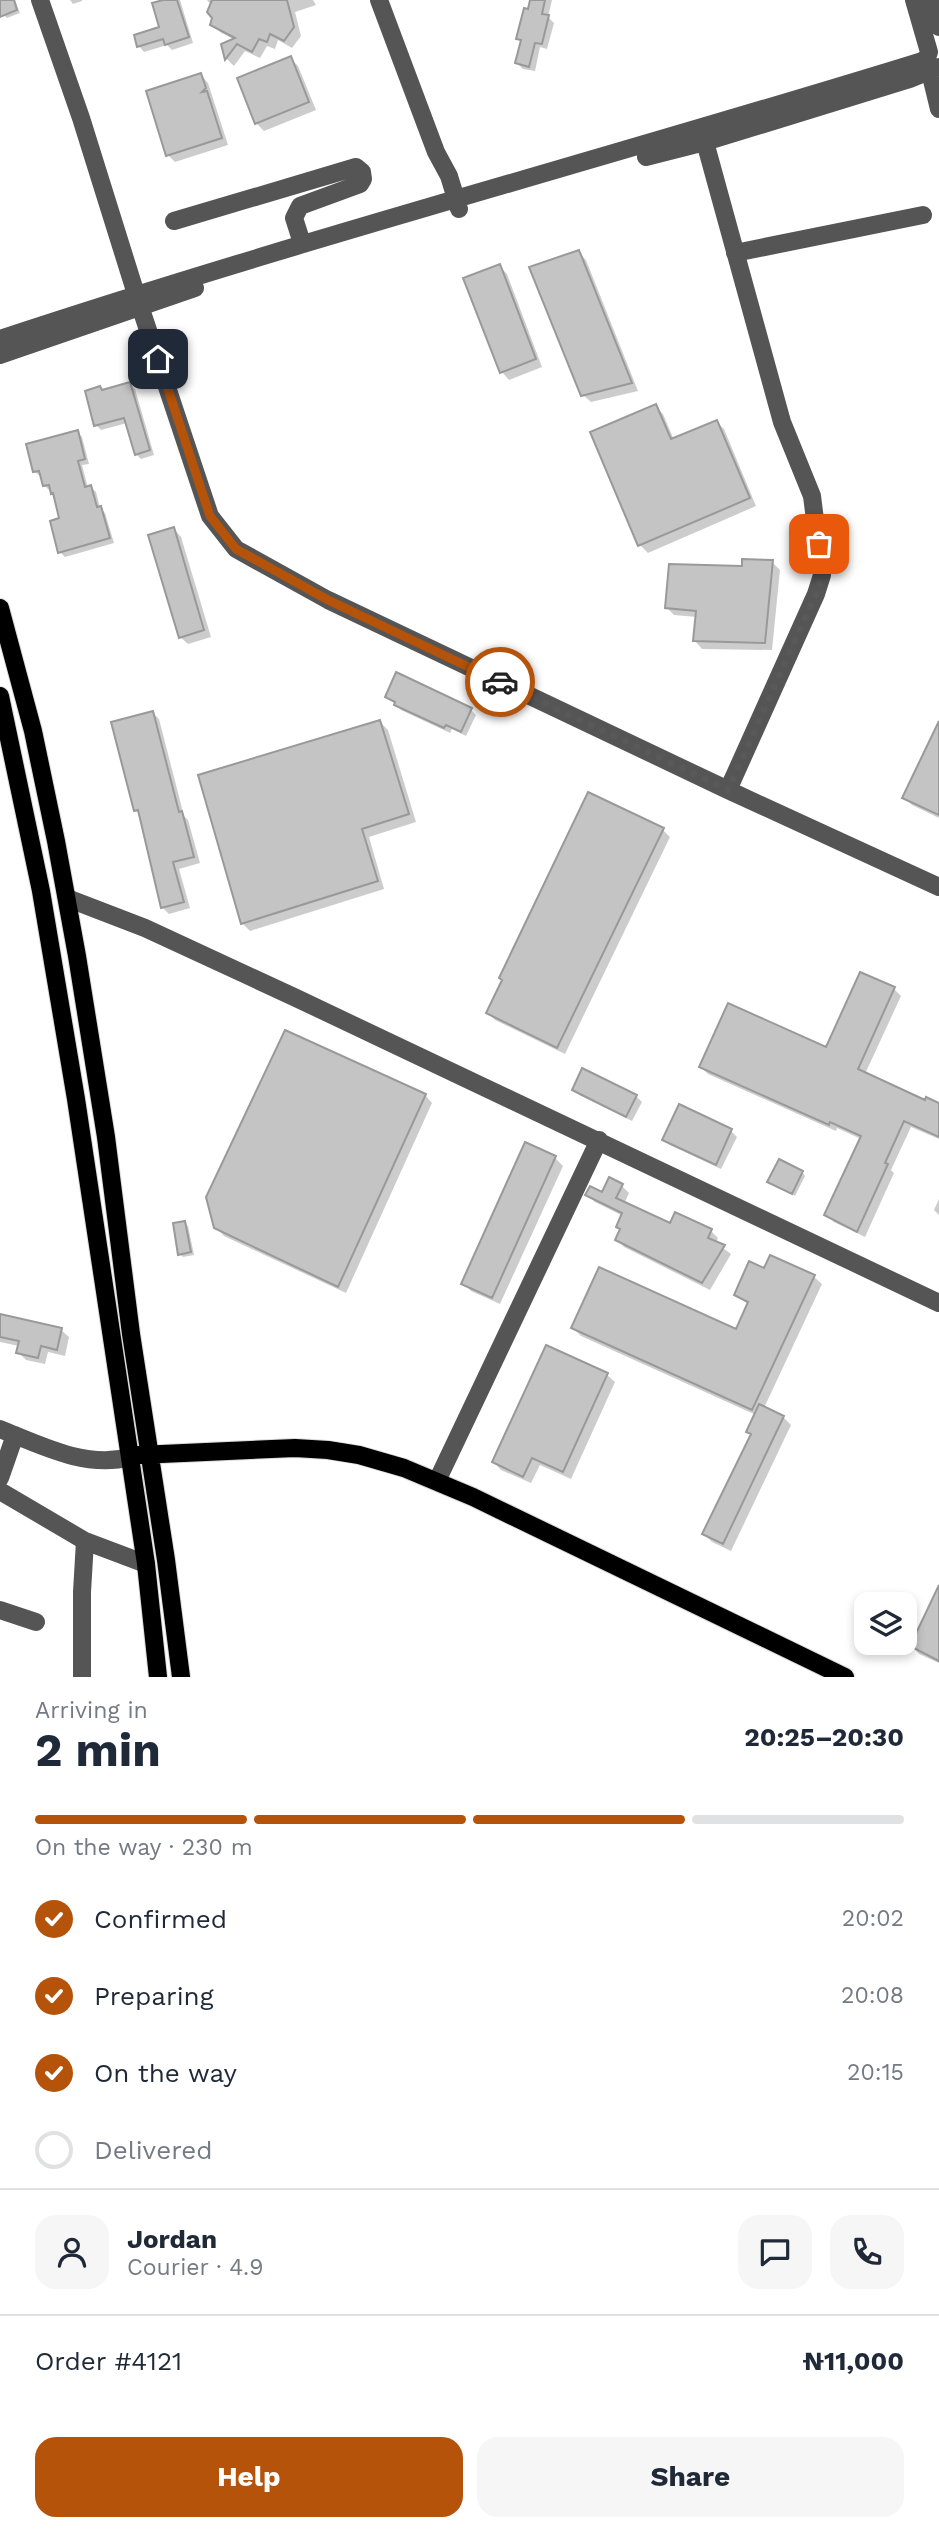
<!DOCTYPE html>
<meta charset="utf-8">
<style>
body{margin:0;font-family:"Work Sans",sans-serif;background:#f6f6f7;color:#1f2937;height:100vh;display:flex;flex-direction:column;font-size:26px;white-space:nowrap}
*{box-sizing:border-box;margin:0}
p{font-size:23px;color:#747a83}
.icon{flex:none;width:38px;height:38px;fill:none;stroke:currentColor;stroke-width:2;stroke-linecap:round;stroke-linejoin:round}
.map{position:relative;height:1677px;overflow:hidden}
.panel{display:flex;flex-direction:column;background:#fff;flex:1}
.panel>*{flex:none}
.controls{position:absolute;left:854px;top:1592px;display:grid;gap:14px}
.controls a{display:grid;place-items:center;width:63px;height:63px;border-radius:14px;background:#fff;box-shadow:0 4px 10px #0003;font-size:35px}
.pin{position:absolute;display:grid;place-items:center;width:60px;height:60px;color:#fff;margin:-30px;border-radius:14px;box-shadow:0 4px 10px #0006}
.courier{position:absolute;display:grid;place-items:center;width:70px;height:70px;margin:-35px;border:5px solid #b45309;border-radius:50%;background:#fff;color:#222;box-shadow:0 2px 9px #0007}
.overview em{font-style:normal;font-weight:700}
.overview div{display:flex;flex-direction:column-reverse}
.overview{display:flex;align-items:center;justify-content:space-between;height:119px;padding:0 35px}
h1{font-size:46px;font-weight:700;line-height:52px}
.bar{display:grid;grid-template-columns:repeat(4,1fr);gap:10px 7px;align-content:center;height:84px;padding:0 35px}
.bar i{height:9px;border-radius:5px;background:#e0e1e3}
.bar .current{background:#b45309}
.bar p{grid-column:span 4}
.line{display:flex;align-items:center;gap:18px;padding:0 35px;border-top:2px solid #e0e1e3}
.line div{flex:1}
.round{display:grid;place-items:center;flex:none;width:74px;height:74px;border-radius:21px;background:#f6f6f7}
ol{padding:0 35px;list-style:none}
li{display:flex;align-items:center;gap:21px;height:77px}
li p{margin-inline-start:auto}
li .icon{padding:7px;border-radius:50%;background:#b45309;color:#fff;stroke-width:4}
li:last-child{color:#747a83}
li i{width:38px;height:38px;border:4px solid #e0e1e3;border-radius:50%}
.primary-button{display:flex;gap:14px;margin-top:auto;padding:14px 35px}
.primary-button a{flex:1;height:80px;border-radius:21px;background:#b45309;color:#fff;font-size:28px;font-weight:700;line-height:80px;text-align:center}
.primary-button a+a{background:#f6f6f7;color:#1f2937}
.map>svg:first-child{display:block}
.shadow{fill:#0003}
.building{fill:#c4c4c4;stroke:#999;stroke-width:2}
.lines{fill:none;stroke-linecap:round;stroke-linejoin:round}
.major-casing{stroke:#dbdbdb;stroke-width:20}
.minor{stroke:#555;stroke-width:18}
.major{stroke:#000;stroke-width:18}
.done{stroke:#595959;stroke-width:7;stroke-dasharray:0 12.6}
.route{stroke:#b45309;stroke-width:9}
</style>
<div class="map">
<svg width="939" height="1677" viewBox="0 0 939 1677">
<rect width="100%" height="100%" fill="#fff"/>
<!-- shadow -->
<path class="shadow" d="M15,0L20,13L7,18L4,15L0,1Z
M70,0H82V1L73,4Z
M160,0H180L193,43L172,50L167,45L144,52L139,46L161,28Z
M207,0H313L316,5L295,12L301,36L292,48L278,40L275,49L267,46L260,58L245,51L234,66L227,59L223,45L235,40L220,32L212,24L214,18L212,6Z
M532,0H552L548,17L554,23L547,49L540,47L535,71L523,69L517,63L522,43L518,39Z
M290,58L298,66L316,110L264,131L256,123Z
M201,75L208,83L228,145L175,162L168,155Z
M578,252L586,260L638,391L591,402L583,395Z
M499,266L507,274L542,367L509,380L502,372L466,279Z
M130,384L135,389L154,455L141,459L136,454L127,423L101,430L96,425L103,392Z
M655,406L663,414L674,440L716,422L724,429L756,506L648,553L640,545Z
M77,432L82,437L89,464L82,465L88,488L91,487L96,492L100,508L105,513L114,543L65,557L60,552L61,519L55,496L45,486L42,476H40L35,472Z
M174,529L181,537L211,637L188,644L180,637Z
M772,562L780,570L772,650L702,649L695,641L697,617L674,615L666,607L744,568Z
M387,696L471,710L476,715L466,736L452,729L450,733L401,710Z
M153,713L159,719L184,816L188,820L200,863L179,869L190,908L169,914L162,907L141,816L135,810Z
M380,722L388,730L416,822L369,837L384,889L250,931L242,923Z
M939,741V818L912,805L904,797Z
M663,830L670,837L565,1054L495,1020L488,1013Z
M894,989L901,996L865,1074L939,1106V1139L911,1127L891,1170L894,1173L865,1237L834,1222L827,1215L861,1139L837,1128L836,1131L708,1074L701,1067L826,1049Z
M574,1089L636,1096L642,1102L632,1121L579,1095Z
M425,1095L432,1103L346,1293L224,1236L216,1227Z
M680,1106L731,1131L737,1137L721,1169L670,1145L664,1139Z
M555,1158L563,1166L500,1304L471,1291L463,1283Z
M802,1172L805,1176L795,1196L773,1185Z
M622,1186L629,1193L624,1204L671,1225L711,1231L718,1238L716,1243L731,1254L710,1290L624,1247L617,1239L621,1230L618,1227L623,1216L595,1202L588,1195L602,1194Z
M939,1199V1215L934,1210Z
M185,1223L188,1226L194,1255L183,1257L180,1254Z
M765,1270L814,1277L822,1284L764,1408L783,1417L791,1425L731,1551L712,1542L704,1534L752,1435L756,1415L581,1336L573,1328L737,1331L749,1305L736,1295Z
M0,1316L61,1330L69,1337L65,1356L48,1352L45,1364L26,1360L18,1352L19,1346L0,1342Z
M546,1347L607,1375L615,1382L571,1479L540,1465L531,1483L501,1470L494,1462Z
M939,1589V1663L919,1654L912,1646Z"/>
<!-- building -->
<path class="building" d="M0,0H14L17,10L0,17Z
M163,0H177L189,37L165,45L163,39L137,47L134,35L159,27L152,3Z
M212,0H287L294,27L284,41L270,34L267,42L259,39L252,52L237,44L225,60L221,44L235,38L210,25L212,18L207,12Z
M530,0H545L542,14L549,15L542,44L535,43L529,67L515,63L521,40L516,39L524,8L528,9Z
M291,56L309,102L255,124L237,78Z
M201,73L206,88L202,92L207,91L222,138L166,156L146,91Z
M579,250L632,383L581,396L529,267Z
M500,264L536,359L500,373L463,278Z
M130,382L150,450L135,455L124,418L94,426L85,391L100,386L102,390Z
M656,404L671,439L717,420L750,498L638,546L590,432Z
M78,430L85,459L78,461L85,487L91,485L97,507L101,506L110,538L58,553L50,521L59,518L53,493L51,494L49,485L43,486L39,471L33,472L26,444Z
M174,527L204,630L179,638L148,535Z
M742,559L773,560L765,643L693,641L696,611L665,608L669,564L742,566Z
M396,672L472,708L461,732L446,725L444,728L394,705L395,702L385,697Z
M153,711L179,812L182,811L194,857L173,862L184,902L161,908L138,810L134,811L111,722Z
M380,720L409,814L362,829L378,881L241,924L198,775Z
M939,721V815L902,798Z
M588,792L664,828L557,1048L486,1013L502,980L499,978Z
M860,972L895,987L858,1069L925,1100L926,1097L939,1103V1137L904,1121L885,1163L888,1164L857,1232L824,1215L861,1136L830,1122L829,1125L699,1067L728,1003L826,1047Z
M285,1030L426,1094L338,1287L214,1228L206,1197Z
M582,1068L637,1095L626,1117L572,1090Z
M679,1104L732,1129L716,1165L662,1140Z
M525,1142L556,1156L492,1298L461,1284Z
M779,1159L803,1171L792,1194L767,1182Z
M609,1177L623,1184L616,1198L670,1223L675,1212L712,1229L708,1238L725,1245L702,1283L615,1240L620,1229L616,1227L622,1213L585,1195L590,1186L602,1192Z
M185,1221L191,1252L178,1255L173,1223Z
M770,1255L815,1275L752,1410L571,1328L599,1267L736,1329L748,1302L734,1295L749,1261L764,1268Z
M0,1314L62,1328L57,1350L41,1346L38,1358L16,1353L19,1341L0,1337Z
M546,1345L608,1373L563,1472L532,1458L523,1477L492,1462Z
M759,1404L784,1416L723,1544L702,1534L751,1434L746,1432Z
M939,1585V1661L910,1646Z"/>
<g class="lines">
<!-- major casing -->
<g class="major-casing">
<path id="major" d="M0,608L33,731L56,841L77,956L106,1137L131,1334L166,1560L181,1677
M0,696L41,891L76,1099L146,1564L158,1677
M139,1455L295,1448L328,1450L359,1455L404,1468L473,1497L845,1677"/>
</g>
<!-- minor -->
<path class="minor" d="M40,0L81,118L136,294
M379,0L436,152L449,176L459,209
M930,0L939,27
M930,72L939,109
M705,142L782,422L812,496L822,575L816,594L728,790
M646,157L705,142L910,79L939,67
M174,221L356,167L362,172L363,179L360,184L300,206L294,218L302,243
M735,253L923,215
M140,306L210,516L236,549L328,600L728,790L939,887
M0,339C305,238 615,156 922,61L927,58L929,52L914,0
M0,355L195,288
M67,898L145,928L294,997L939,1303
M0,1429C40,1445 86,1469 130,1457
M0,1478L15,1435
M437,1481L599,1140
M0,1491L85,1541L146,1564
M0,1610L36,1622
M82,1677V1592L85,1541"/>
<!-- major -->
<use href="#major" class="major"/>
</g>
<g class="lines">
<!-- done -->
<path class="done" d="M500,682L728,790L816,594L822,575L819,544"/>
<!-- route -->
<path class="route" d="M158,359L210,516L236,549L328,600L500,682"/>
</g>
</svg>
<div class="controls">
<a><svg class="icon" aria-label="layers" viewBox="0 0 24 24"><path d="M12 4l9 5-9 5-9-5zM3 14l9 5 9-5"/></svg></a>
</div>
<div class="pin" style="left:819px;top:544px;background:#ea580c"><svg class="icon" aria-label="bag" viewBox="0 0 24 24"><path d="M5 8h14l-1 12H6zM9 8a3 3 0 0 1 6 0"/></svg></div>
<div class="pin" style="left:158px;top:359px;background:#1f2937"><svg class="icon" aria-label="home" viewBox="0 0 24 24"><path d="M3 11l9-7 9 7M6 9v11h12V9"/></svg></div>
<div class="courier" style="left:500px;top:682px"><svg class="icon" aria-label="car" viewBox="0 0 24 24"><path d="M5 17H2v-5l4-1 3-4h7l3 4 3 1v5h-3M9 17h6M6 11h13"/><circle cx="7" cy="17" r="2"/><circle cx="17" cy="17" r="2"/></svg></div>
</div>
<section class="panel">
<div class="overview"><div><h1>2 min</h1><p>Arriving in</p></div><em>20:25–20:30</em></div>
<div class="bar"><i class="current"></i><i class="current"></i><i class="current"></i><i></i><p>On the way · 230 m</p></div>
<ol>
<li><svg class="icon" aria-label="check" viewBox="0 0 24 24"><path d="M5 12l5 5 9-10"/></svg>Confirmed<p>20:02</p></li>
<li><svg class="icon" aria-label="check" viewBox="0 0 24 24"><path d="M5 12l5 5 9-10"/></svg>Preparing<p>20:08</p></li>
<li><svg class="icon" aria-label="check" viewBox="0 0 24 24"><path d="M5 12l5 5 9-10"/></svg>On the way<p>20:15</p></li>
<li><i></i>Delivered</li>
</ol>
<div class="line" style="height:126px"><a class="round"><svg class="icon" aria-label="person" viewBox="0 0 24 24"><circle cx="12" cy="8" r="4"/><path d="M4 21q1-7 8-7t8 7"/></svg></a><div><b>Jordan</b><p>Courier · 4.9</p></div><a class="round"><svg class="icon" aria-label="chat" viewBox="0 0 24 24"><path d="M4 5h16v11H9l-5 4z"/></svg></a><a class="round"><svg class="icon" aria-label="phone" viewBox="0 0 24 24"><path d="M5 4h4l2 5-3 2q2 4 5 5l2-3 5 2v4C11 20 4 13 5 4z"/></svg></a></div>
<div class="line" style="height:91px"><div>Order #4121</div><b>₦11,000</b></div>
<div class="primary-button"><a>Help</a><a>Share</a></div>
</section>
